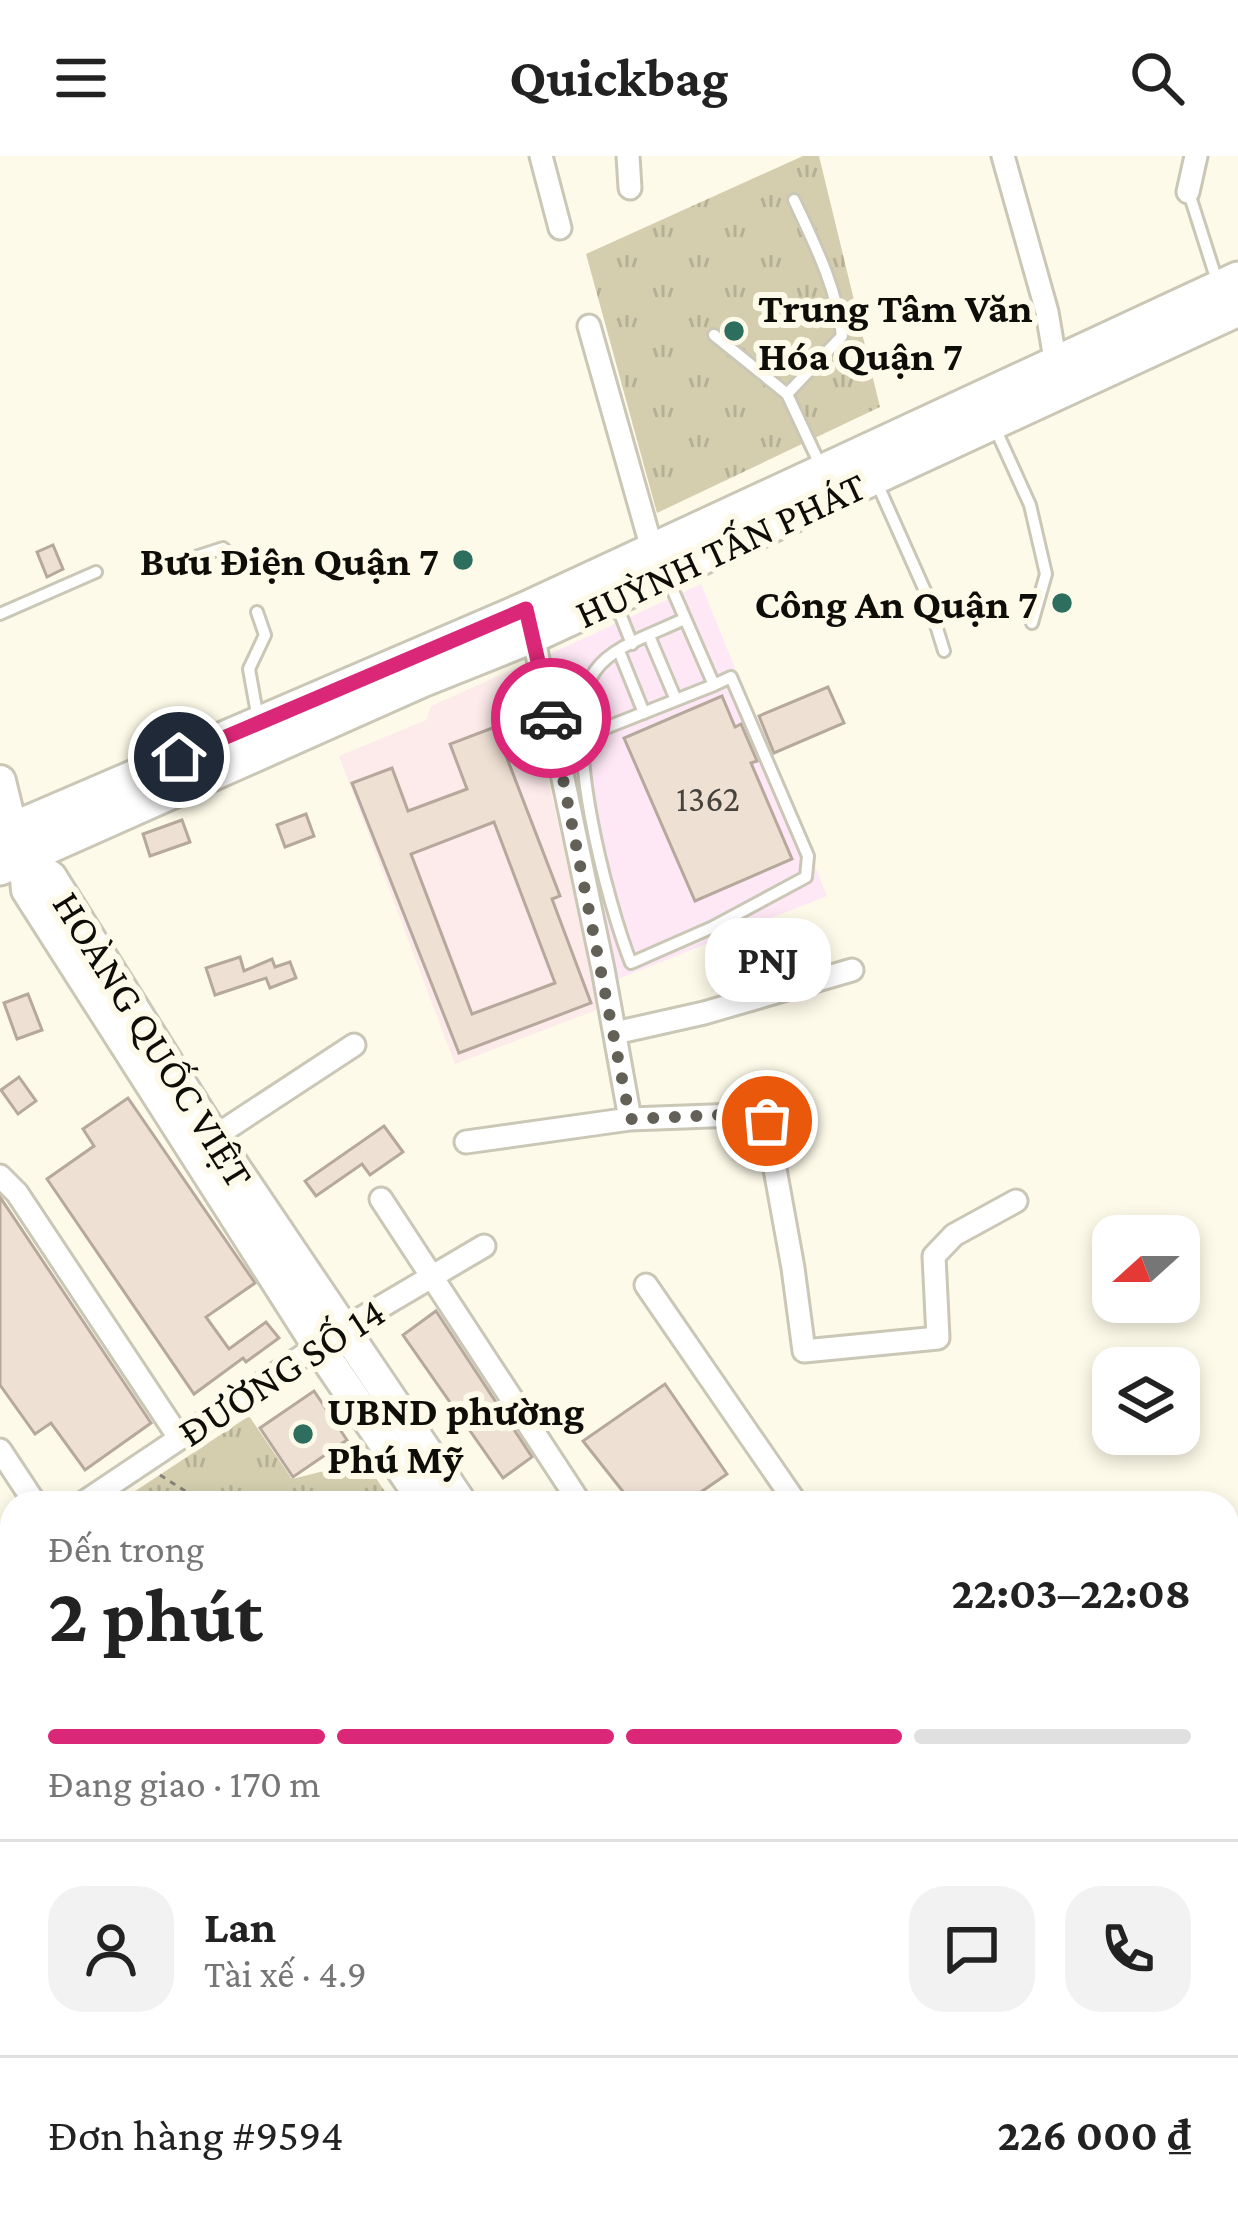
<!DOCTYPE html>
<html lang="vi">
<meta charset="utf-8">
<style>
body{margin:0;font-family:"Crimson Pro",serif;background:#f2f2f2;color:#222;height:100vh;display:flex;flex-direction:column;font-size:45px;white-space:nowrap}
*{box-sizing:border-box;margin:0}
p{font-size:39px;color:#767676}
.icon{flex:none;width:66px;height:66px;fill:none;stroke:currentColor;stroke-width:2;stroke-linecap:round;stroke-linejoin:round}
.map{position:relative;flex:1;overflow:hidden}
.panel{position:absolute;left:0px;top:1335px;width:1239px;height:747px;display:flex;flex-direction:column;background:#fff;border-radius:36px 36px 0 0;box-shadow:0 6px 18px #0003}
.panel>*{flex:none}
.needle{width:78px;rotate:249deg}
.controls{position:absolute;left:1092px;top:1059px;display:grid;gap:24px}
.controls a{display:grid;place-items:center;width:108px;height:108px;border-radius:24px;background:#fff;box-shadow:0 6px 18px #0003;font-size:60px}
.pin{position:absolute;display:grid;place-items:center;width:102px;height:102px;color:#fff;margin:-51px;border:6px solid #fff;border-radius:50%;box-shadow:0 3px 12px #0007}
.courier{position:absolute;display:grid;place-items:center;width:120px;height:120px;margin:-60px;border:9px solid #db2777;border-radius:50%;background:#fff;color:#222;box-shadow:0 3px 15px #0007}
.bubble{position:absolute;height:84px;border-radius:36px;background:#fff;box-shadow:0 6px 18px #0003;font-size:39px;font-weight:700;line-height:84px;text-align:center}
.summary em{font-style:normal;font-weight:700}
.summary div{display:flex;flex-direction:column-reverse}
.summary{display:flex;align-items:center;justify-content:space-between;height:204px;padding:0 48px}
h1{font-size:78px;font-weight:700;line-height:90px}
.bar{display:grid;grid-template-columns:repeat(4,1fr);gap:18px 12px;align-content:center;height:144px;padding:0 48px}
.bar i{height:15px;border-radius:9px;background:#e0e0e0}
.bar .current{background:#db2777}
.bar p{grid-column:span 4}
.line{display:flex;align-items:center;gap:30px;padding:0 48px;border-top:3px solid #e0e0e0}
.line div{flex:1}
.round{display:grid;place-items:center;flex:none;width:126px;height:126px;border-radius:36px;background:#f2f2f2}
header{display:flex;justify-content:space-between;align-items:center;height:156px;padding:0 48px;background:#fff;font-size:54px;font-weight:700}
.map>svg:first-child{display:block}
.commercial{fill:#fee8f6}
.education{fill:#fcebea}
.park{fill:url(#park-tufts)}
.water{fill:url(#water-ripples)}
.building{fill:#efe0d4;stroke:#b6a89c;stroke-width:3;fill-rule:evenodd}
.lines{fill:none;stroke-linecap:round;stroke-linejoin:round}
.lane-casing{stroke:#cac7b6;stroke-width:16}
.street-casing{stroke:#cac7b6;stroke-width:27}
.secondary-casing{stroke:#cac7b6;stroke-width:36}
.primary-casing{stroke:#cac7b6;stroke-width:39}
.path{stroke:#868378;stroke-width:3;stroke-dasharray:6 6;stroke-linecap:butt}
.lane{stroke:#fff;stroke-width:10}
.street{stroke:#fff;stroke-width:21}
.secondary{stroke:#fff;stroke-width:30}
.primary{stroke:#fff;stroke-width:33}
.done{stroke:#626057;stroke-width:12;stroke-dasharray:0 21.6}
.route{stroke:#db2777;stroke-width:15}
.poi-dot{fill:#2d6e5e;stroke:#fdfae9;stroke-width:4.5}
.labels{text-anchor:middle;stroke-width:12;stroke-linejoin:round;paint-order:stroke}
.number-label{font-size:36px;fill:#47423b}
.poi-label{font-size:42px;font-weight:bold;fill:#0f0d08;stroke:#fdfae9;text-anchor:start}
.street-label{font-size:42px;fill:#0f0d08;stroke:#fdfae9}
</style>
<header><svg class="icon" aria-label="menu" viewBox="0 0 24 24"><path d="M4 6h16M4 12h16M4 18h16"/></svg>Quickbag<svg class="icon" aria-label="search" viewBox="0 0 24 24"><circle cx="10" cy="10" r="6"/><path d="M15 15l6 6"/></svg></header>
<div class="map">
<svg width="1238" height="2080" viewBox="0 0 1238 2080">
<defs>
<pattern id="park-tufts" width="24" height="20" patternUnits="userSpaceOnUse" patternTransform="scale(3)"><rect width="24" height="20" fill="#d4ceaf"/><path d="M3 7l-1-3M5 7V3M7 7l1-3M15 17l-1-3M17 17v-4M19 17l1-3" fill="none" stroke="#b5b095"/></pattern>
<pattern id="water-ripples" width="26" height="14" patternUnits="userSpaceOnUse" patternTransform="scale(3)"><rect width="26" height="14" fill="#86a7bc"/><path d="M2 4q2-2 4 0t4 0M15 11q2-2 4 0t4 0" fill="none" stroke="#6c8697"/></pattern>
</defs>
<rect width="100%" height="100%" fill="#fdfae9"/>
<!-- commercial -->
<path class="commercial" d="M701,428L827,740L613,825L550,498Z"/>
<!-- education -->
<path class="education" d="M523,509L599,853L455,908L339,600L426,564L431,550Z
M263,2070H509L516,2080H265Z"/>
<!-- park -->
<path class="park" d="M803,0H819L880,251L657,357L586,98Z
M249,1260L292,1323L364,1305L393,1347H117Z
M12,1400V1510L0,1513V1403Z"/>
<!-- water -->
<path class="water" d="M1238,1602V1881L1227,1859V1733L1228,1675Z"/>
<!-- building -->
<path class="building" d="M53,389L63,413L47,421L37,396Z
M828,531L844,567L774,597L759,560Z
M722,540L735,571L741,568L757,605L751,607L792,703L695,745L624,582Z
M495,571L560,740L552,743L591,847L459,897L352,627L392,612L408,655L467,633L450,588ZM494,666L555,827L472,858L411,698Z
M306,658L314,680L285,691L277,669Z
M182,664L190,686L150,700L143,678Z
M240,801L244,815L272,803L275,811L290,806L296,822L270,832L266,822L215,839L206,812Z
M28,838L42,874L17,883L4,847Z
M19,921L36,945L18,958L1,934Z
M128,942L255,1127L206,1161L229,1193L266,1166L279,1182L246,1206L243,1202L194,1238L47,1023L94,990L83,973Z
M384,970L403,996L370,1019L362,1008L316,1040L305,1025Z
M0,1041L151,1267L85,1314L51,1267L35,1278L0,1229Z
M436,1155L532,1301L503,1322L403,1179Z
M665,1228L727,1318L685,1347H632L583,1285Z
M314,1235L347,1284L293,1321L260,1272Z"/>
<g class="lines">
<!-- lane casing -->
<g class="lane-casing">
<path id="lane" d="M1189,37L1218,128
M714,179L787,238L822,313
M787,238L842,180C837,132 814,87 794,44
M995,272L1030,349L1046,418L1032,467
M876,325L926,437L944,495
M192,402L223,392L238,406
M667,421L714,529L731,521L808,700L806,721L713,771L631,807C608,749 558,566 595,515C613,489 656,477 684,463
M615,445L632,488
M257,456L265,479L249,513L258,563
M0,458L96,416
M649,480L676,544
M619,495L644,557
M580,582L714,529"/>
</g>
<!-- street casing -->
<g class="street-casing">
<path id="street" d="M541,0L560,72
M628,0L630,32
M1003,0L1047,156L1056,209
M1188,36L1196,0
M589,170L652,393
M531,470L603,813L630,963
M615,877L704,857L852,814
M214,981L354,889
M466,986L630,963L765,958L793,1112L804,1195L938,1182L934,1100L954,1079L1016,1045
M0,1020L17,1037L178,1280
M381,1043L580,1347
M646,1129L796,1347
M0,1294L35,1347
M83,1347L343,1173L484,1090
M0,1386L12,1382
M0,1529L12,1526
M0,1691L12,1688
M0,1724L12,1771
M87,2070L90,2080
M244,2070L246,2080
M523,2070L530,2080
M618,2080L632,2070"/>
</g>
<!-- secondary casing -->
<g class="secondary-casing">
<path id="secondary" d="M0,625L12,674
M24,701L51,721L214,981L461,1347
M24,701L27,734L318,1190L425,1347
M1227,1993L1238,1986
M1227,2034L1238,2028
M918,2070L925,2080
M953,2070L960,2080
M1063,2080L1082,2070
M1142,2080L1160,2070
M1213,2080L1238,2066"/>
</g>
<!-- primary casing -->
<g class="primary-casing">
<path id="primary" d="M0,679L526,453L1238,123
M0,712L422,524L534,479L1238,153"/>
</g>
<!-- path -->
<path class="path" d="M160,1319L204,1347
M0,1410L12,1456"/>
<!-- lane -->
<use href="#lane" class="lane"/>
<!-- street -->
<use href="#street" class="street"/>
<!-- secondary -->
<use href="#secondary" class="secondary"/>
<!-- primary -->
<use href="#primary" class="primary"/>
</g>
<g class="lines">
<!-- done -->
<path class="done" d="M551,562L630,963L762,957L767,965"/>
<!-- route -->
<path class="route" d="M179,601L526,453L551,562"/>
</g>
<!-- markers -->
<g class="poi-dot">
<circle cx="734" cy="175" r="12"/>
<circle cx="463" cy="404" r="12"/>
<circle cx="1062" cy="447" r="12"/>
<circle cx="303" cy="1278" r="12"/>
</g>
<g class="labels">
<!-- number labels -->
<g class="number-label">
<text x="708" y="655">1362</text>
</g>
<!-- poi labels -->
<g class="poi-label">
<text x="758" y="166">Trung Tâm Văn<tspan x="758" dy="48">Hóa Quận 7</tspan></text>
<text x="439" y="419" text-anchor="end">Bưu Điện Quận 7</text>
<text x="1038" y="462" text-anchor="end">Công An Quận 7</text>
<text x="327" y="1269">UBND phường<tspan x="327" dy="48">Phú Mỹ</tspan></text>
</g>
<!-- street labels -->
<g class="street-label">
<text transform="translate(720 393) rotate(-25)" y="15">HUỲNH TẤN PHÁT</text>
<text transform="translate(154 883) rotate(58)" y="15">HOÀNG QUỐC VIỆT</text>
<text transform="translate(281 1215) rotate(-33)" y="15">ĐƯỜNG SỐ 14</text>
</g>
</g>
</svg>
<div class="controls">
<a><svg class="needle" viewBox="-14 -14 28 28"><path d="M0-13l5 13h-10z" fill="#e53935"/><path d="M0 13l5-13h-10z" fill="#767676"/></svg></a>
<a><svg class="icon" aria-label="layers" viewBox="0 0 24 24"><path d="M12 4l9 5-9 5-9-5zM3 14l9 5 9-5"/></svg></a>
</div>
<div class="pin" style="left:767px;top:965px;background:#ea580c"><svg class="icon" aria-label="bag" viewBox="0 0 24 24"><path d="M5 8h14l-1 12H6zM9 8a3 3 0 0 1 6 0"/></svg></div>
<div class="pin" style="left:179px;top:601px;background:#1f2937"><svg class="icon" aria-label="home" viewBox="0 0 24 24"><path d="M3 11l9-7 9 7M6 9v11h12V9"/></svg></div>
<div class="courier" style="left:551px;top:562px"><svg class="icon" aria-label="car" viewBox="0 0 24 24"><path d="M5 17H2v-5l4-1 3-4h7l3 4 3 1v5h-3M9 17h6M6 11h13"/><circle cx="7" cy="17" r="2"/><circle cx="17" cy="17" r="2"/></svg></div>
<div class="bubble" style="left:705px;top:762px;width:126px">PNJ</div>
<section class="panel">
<div class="summary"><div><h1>2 phút</h1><p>Đến trong</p></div><em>22:03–22:08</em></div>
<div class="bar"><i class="current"></i><i class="current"></i><i class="current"></i><i></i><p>Đang giao · 170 m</p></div>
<div class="line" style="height:216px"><a class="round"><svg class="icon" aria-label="person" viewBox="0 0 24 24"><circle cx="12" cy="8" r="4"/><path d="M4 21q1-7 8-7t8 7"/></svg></a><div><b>Lan</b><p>Tài xế · 4.9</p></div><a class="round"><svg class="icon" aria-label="chat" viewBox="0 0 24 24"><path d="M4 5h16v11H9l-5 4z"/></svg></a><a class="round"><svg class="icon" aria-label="phone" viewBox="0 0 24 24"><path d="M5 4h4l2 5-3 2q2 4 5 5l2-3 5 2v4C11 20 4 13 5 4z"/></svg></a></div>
<div class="line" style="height:156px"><div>Đơn hàng #9594</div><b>226 000 ₫</b></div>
</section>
</div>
